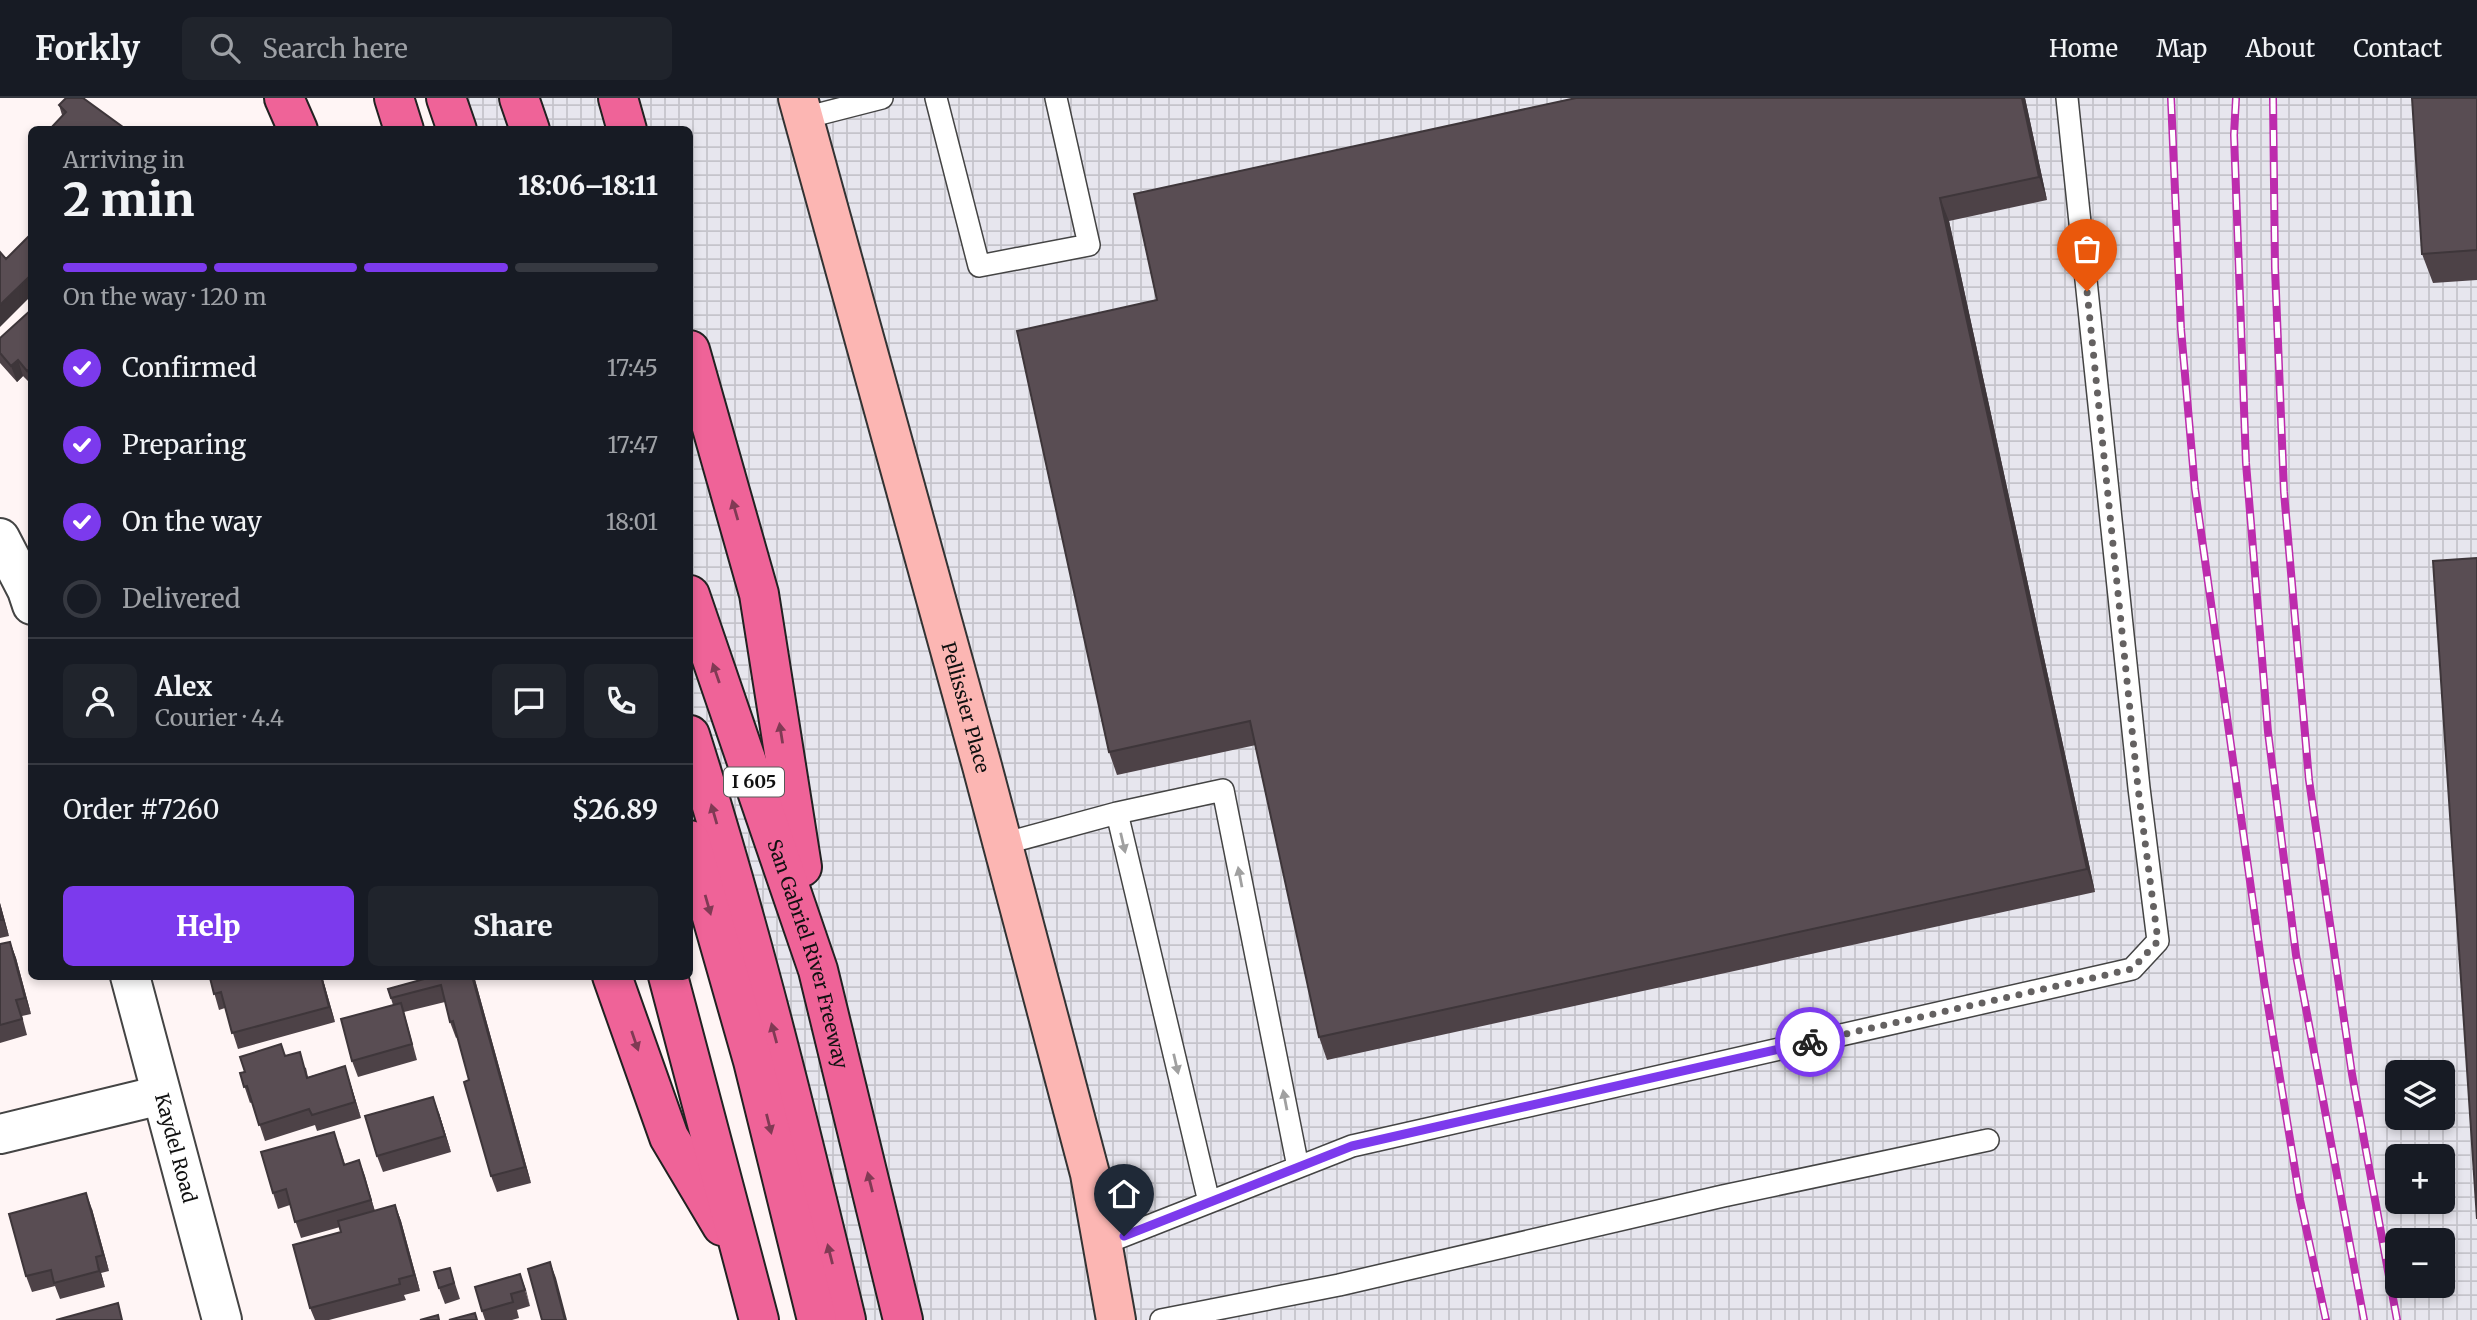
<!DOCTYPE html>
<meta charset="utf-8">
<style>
body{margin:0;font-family:Merriweather,serif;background:#20242c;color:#f1f3f6;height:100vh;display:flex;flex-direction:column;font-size:26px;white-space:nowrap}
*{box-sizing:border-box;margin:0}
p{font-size:23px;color:#9ea1a6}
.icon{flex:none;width:38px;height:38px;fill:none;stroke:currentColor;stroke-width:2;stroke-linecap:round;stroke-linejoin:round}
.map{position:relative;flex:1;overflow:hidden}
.side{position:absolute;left:28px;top:28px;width:665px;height:854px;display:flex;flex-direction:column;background:#171b24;border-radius:10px;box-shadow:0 4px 10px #0003}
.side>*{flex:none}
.tools{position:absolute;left:2385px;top:962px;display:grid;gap:14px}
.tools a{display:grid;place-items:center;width:70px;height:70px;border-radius:10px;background:#171b24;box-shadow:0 4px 10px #0003;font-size:35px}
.pin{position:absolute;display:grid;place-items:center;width:60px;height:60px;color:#fff;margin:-72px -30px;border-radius:50% 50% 50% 0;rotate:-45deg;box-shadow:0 0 7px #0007}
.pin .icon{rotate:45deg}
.courier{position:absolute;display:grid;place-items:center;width:70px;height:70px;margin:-35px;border:5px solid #7c3aed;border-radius:50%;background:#fff;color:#222;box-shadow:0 2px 9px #0007}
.overview em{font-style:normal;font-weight:800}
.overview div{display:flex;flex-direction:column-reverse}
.overview{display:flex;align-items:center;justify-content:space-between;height:119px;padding:0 35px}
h1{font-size:46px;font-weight:800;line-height:52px}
.bar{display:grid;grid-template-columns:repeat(4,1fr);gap:10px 7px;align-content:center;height:84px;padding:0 35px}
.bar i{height:9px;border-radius:5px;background:#363941}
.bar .current{background:#7c3aed}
.bar p{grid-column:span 4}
.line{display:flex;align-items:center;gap:18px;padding:0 35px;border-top:2px solid #363941}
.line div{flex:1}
.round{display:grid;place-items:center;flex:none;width:74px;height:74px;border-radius:10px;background:#20242c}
ol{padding:0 35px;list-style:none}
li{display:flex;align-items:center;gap:21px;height:77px}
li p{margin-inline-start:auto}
li .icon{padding:7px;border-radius:50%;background:#7c3aed;color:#fff;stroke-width:4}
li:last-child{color:#9ea1a6}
li i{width:38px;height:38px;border:4px solid #363941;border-radius:50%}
.action{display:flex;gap:14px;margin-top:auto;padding:14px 35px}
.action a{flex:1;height:80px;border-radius:10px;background:#7c3aed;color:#fff;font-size:28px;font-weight:800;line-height:80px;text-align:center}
.action a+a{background:#20242c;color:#f1f3f6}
header{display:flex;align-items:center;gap:42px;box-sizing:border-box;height:98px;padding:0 35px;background:#171b24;border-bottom:2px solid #363941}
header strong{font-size:33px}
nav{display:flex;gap:38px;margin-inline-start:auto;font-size:24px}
.search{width:490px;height:63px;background:#20242c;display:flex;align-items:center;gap:18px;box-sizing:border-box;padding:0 24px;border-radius:10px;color:#9ea1a6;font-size:26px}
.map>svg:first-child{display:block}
.industrial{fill:url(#industrial-grid);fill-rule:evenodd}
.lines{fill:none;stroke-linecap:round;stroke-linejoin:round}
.service-casing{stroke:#444;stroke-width:24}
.minor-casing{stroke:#444;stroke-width:42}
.secondary-casing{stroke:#333;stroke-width:42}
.motorway-casing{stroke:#222;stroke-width:42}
.service{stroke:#fff;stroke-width:21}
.minor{stroke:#fff;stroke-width:38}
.secondary{stroke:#fcb6b3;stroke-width:38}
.motorway{stroke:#ef6398;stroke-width:38}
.rail-casing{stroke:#bd2cad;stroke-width:8}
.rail{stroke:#fff;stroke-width:5;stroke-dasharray:16;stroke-linecap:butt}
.wall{fill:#4d4247}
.shaded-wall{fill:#3e363a}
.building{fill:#594d53;stroke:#3e363a;stroke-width:2}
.oneway{fill:#803a54}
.oneway2{fill:#a0a0a0}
.done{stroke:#646161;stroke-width:7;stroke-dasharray:0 12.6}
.route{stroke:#7c3aed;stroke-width:9}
.labels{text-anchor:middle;stroke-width:7;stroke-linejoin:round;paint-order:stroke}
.shield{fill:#fff;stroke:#585858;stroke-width:2}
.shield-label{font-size:18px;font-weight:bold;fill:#111}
.street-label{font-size:19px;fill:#111;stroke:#fff}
</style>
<header>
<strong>Forkly</strong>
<div class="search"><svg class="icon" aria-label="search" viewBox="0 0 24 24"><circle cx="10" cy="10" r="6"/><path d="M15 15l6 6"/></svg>Search here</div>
<nav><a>Home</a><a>Map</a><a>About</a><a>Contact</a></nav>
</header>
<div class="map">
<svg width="2477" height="1222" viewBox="0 0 2477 1222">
<defs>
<pattern id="industrial-grid" width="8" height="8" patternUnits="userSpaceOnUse" patternTransform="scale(1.75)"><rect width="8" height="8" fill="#e7e6ee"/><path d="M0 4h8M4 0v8" fill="none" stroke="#c5c4cb"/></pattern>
</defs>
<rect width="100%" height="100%" fill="#fff5f5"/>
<!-- industrial -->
<path class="industrial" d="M462,0H2477V1222H821L792,1087L690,708V32L472,31ZM2398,975H2443V1020H2398ZM2398,1059H2443V1104H2398ZM2398,1143H2443V1188H2398Z"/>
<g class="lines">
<!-- service casing -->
<g class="service-casing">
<path id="service" d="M936,0L979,168L1089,147L1056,0
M804,20L882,0
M1003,746L1117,715
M1209,1104L1117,715L1223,692L1298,1069
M1103,1146L1352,1048L2132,871L2158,843L2139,690L2067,0
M1161,1222L1339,1187L1723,1098L1988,1042"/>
</g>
<!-- minor casing -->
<g class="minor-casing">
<g id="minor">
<path d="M0,440L27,492L32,507"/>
<path id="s1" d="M130,878L222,1222"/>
<path d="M0,1036L161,997"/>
</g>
</g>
<!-- secondary casing -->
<g class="secondary-casing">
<g id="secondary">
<path id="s2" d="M798,0L982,668L1090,1076L1116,1222"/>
</g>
</g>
<!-- motorway casing -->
<g class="motorway-casing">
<g id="motorway">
<path d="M284,0L298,32"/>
<path d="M394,0L404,32"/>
<path d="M446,0L457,32"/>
<path d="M519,0L530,32"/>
<path d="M618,0L627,32"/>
<path d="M690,252L759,496L802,769"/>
<path id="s3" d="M690,497L818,872L903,1222"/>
<path d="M690,637C751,829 799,1026 846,1222"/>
<path d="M690,742L753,963L817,1222"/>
<path d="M612,878L669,1039L722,1128"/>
<path d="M668,878L759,1222"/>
</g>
</g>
<!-- service -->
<use href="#service" class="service"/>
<!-- minor -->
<use href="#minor" class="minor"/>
<!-- secondary -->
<use href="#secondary" class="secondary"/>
<!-- motorway -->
<use href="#motorway" class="motorway"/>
<!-- rail casing -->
<g class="rail-casing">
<path id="rail" d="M2171,0L2181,231L2195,391L2264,883L2300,1102L2326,1222
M2236,0L2234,37L2246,365L2268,634L2296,857L2364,1222
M2273,0L2275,170L2284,394L2309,682L2352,976L2397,1222"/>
</g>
<!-- rail -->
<use href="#rail" class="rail"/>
</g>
<!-- wall -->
<path class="wall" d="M1576,0H2025L2047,102L1949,123L2095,794L1327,962L1319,939L1256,647L1117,677L1109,654Z
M2477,0V182L2433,185L2422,156Z
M59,7L127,32L62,17Z
M32,211V287L23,278L17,284L0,265V240Z
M0,805L9,838L0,840Z
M10,844L16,860L31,916L22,918L27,937L0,945V846Z
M322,878L335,924L238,951L225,910L219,912L210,880Z
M435,878H474L531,1085L497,1094L491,1078L469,982L458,939L456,940L450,924L445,904L404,914L417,962L358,979L352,963L393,907L388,891Z
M285,958L306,970L308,979L345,968L361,1020L317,1033L315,1027L265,1043L252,1004L250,1005L240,975Z
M439,1015L451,1054L383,1074L377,1058Z
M340,1050L345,1066L359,1062L375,1113L395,1107L401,1123L420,1193L404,1197L406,1202L329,1222H315L310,1210L341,1134L340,1129L301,1140L290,1107L278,1111L273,1095Z
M92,1111L109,1173L101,1175L105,1189L60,1201L55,1188L32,1194L26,1178Z
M450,1170L460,1201L445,1206L439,1190Z
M520,1176L530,1208L517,1212L519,1220L512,1222H485L482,1213Z"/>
<!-- shaded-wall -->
<path class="shaded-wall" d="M2022,0H2025L2047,102L2039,79Z
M1940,100L1949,123L2095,794L2087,771Z
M32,176V197L0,229V207Z
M18,262L23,278L17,284L11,268Z
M32,269V285L27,273Z
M0,805L9,838L3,822L0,810Z
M10,844L16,860L31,916L25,900Z
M321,878H322L335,924L329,909Z
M472,878H474L531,1085L525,1069Z
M345,968L350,984L361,1020L355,1004Z
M433,999L439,1015L451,1054L445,1038Z
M359,1062L365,1078L376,1118L371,1102Z
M86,1095L92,1111L109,1173L103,1157Z
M395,1107L401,1123L420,1193L414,1177Z
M96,1159L101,1175L105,1189L99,1173Z
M550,1164L556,1180L567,1222H565Z
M520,1176L526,1192L530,1208Z"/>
<!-- building -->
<path class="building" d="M66,0H83L127,32H49L66,14L59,7Z
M1576,0H2022L2039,79L1940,100L2087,771L1319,939L1250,623L1109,654L1017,233L1157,202L1134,96Z
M2412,0H2477V152L2422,156Z
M32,135V176L0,207V154L6,161Z
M32,211V269L27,273L18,262L11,268L0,255V240Z
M2477,460V1121L2433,463Z
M0,810L3,822H0Z
M10,844L25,900L16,902L22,921L0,927V846Z
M216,878H321L329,909L232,935L221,894L214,896L210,880Z
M435,878H472L525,1069L491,1078L464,984L469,982L453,923L450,924L441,887L391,900L388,891Z
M401,905L412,946L352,963L341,921Z
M281,946L285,958L300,954L307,980L345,968L355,1004L312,1017L309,1011L259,1027L247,988L244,989L240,975L245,974L240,959Z
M433,999L445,1038L377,1058L365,1018Z
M334,1034L344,1067L359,1062L371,1102L295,1124L286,1091L273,1095L261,1054Z
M86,1095L103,1157L96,1159L99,1173L54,1185L51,1172L26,1178L9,1116Z
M395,1107L414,1177L399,1181L400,1186L310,1210L293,1147L341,1134L338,1123Z
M550,1164L565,1222H542L528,1171Z
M450,1170L454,1185L439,1190L434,1174Z
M520,1176L525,1192L511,1196L513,1204L482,1213L475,1189Z
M118,1205L122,1222H56Z
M475,1215L477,1222H449Z
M438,1217L439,1222H420Z"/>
<!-- one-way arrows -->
<defs><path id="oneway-solid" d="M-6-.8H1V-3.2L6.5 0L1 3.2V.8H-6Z" transform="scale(1.75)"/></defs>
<g class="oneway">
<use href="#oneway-solid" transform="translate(735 412) rotate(-106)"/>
<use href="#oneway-solid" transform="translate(716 575) rotate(-109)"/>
<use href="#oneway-solid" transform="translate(781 635) rotate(-99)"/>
<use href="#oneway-solid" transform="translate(714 716) rotate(-106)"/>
<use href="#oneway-solid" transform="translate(708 807) rotate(74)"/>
<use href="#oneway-solid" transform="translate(774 935) rotate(-105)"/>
<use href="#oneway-solid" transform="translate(635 943) rotate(71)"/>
<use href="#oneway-solid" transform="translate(769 1026) rotate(76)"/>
<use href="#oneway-solid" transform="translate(870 1084) rotate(-104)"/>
<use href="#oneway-solid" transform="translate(830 1156) rotate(-104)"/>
</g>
<g class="oneway2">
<use href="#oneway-solid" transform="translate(1123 745) rotate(77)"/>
<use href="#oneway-solid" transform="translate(1240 779) rotate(-101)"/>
<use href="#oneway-solid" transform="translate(1176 966) rotate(77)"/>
<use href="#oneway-solid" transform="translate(1285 1002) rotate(-101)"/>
</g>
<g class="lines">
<!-- done -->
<path class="done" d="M1810,944L2132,871L2158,843L2138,690L2087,193"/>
<!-- route -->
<path class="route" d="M1124,1138L1352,1048L1810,944"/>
</g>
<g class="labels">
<!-- shield labels -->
<rect class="shield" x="724" y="669.5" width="60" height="29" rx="5"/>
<g class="shield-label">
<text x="754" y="690">I 605</text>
</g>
<!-- street labels -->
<g class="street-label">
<text dy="7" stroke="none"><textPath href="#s2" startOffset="632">Pellissier Place</textPath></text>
<text dy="7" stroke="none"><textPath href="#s3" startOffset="378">San Gabriel River Freeway</textPath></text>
<text dy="7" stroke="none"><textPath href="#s1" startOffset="178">Kaydel Road</textPath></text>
</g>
</g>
</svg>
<div class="tools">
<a><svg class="icon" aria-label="layers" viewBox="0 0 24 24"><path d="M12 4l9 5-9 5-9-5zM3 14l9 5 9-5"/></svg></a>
<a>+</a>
<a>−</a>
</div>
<div class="pin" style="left:2087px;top:193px;background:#ea580c"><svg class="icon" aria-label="bag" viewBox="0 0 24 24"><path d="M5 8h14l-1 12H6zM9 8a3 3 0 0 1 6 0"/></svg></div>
<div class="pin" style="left:1124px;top:1138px;background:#1f2937"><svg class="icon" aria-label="home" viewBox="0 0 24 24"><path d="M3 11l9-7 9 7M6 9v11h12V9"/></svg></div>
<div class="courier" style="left:1810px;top:944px"><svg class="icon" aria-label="bike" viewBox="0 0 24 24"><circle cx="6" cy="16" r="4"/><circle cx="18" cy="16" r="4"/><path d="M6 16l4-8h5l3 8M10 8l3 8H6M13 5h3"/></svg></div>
<section class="side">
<div class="overview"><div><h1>2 min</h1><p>Arriving in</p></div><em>18:06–18:11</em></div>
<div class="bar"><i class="current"></i><i class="current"></i><i class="current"></i><i></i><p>On the way · 120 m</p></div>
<ol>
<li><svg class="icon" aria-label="check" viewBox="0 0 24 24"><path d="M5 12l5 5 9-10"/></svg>Confirmed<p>17:45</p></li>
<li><svg class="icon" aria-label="check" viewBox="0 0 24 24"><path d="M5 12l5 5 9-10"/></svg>Preparing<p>17:47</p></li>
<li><svg class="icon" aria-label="check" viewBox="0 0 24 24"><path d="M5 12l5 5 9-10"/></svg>On the way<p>18:01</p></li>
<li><i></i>Delivered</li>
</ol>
<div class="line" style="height:126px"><a class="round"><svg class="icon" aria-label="person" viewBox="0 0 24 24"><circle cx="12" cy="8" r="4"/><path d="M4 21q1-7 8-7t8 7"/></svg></a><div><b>Alex</b><p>Courier · 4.4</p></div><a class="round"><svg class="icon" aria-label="chat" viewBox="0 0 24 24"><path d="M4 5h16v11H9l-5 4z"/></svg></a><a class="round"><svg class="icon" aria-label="phone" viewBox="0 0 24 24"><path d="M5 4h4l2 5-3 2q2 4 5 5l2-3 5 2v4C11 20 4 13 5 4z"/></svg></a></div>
<div class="line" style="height:91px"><div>Order #7260</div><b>$26.89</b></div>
<div class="action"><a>Help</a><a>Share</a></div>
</section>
</div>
